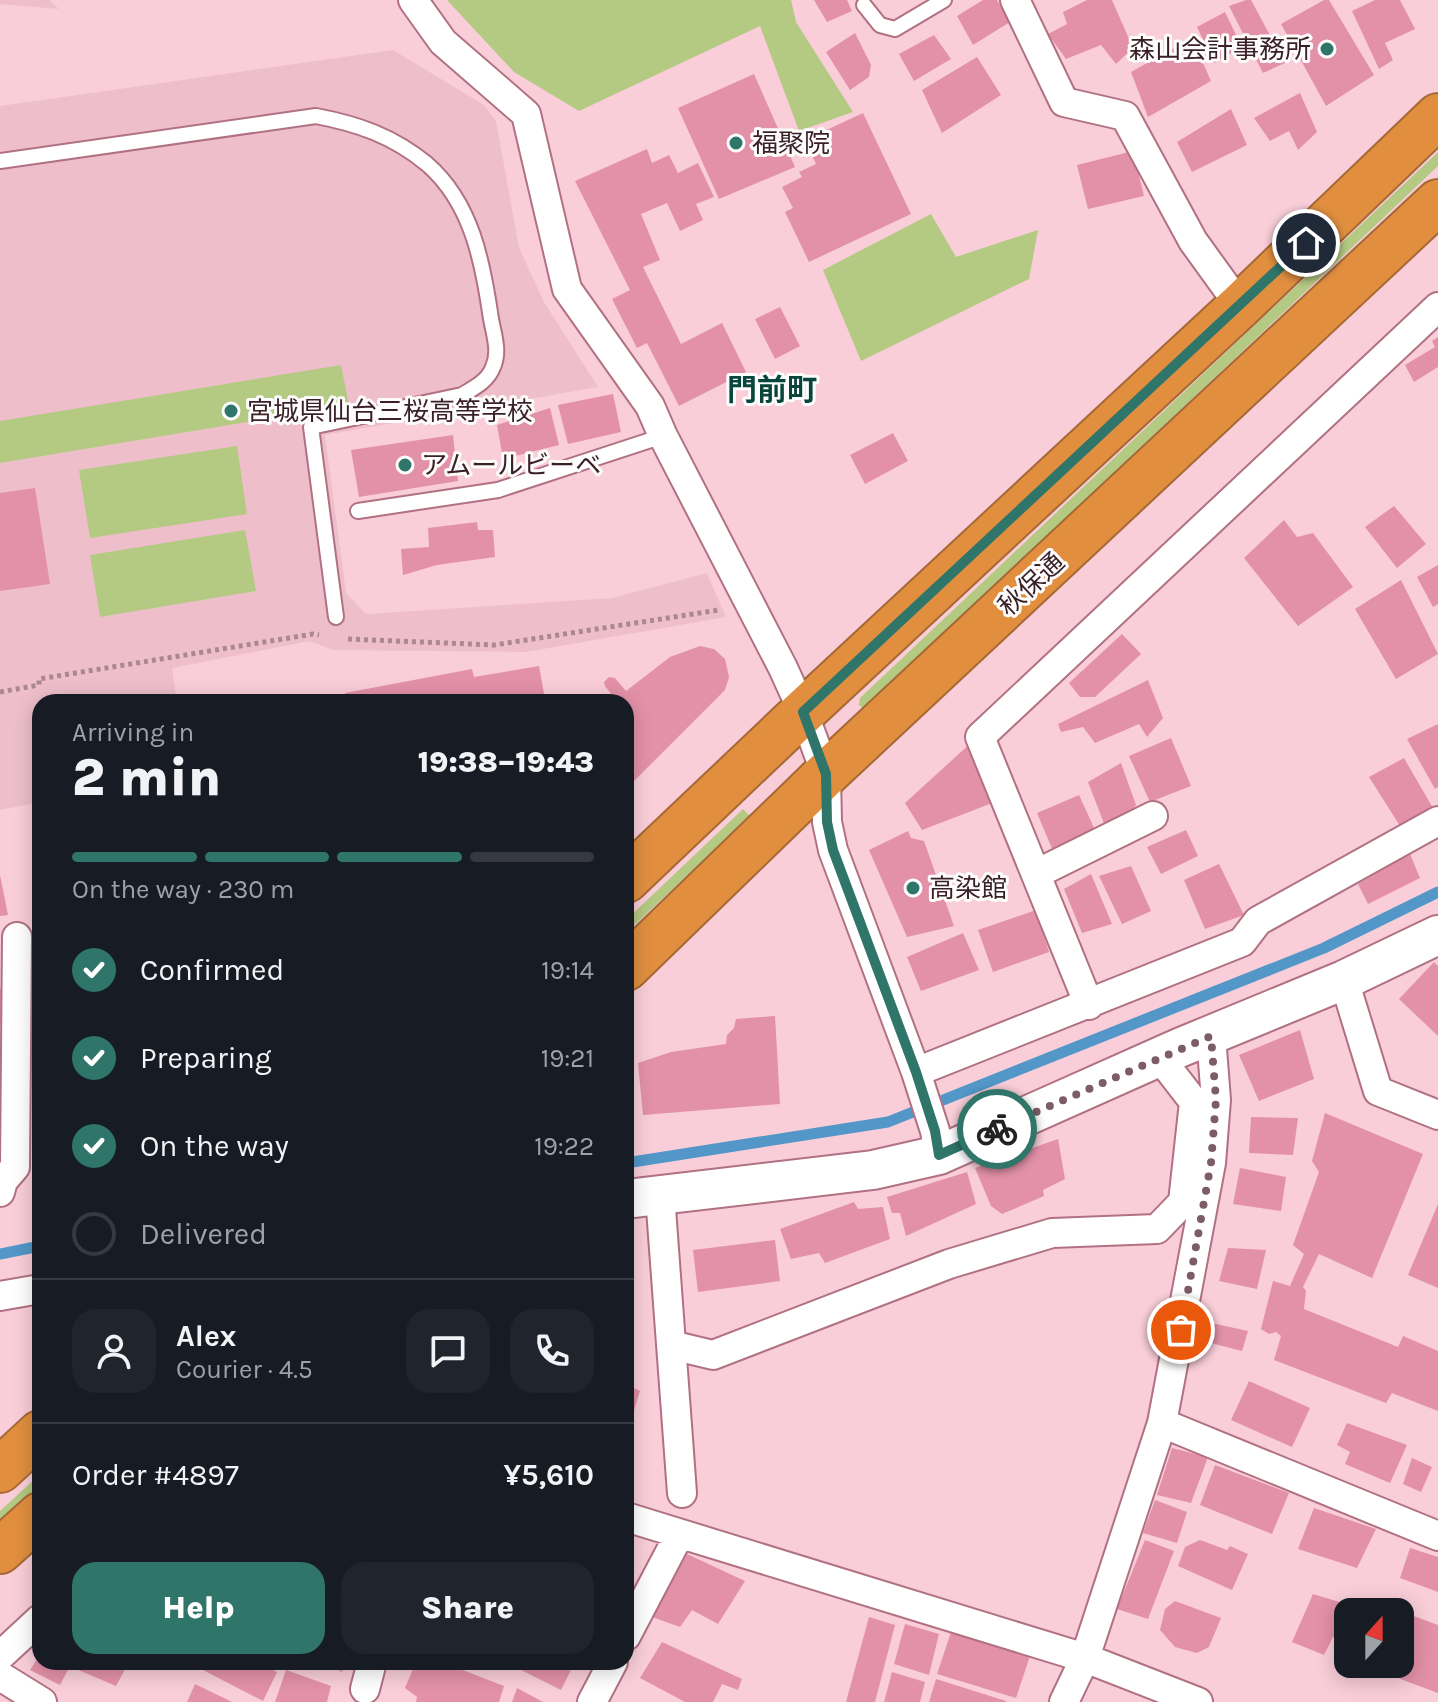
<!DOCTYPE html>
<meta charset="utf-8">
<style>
body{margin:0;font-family:Karla,"Noto Sans JP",sans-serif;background:#20242c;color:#f1f3f6;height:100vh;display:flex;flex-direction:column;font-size:30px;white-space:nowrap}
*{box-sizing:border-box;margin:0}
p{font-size:26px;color:#9ea1a6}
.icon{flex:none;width:44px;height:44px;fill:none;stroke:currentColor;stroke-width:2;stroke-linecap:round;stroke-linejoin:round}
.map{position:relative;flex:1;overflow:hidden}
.side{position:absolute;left:32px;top:694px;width:602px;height:976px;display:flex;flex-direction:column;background:#171b24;border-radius:24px;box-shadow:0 4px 20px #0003}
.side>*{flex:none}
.needle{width:52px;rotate:21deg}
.tools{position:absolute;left:1334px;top:1598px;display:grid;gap:16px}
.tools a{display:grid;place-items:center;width:80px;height:80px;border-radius:16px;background:#171b24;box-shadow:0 4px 20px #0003;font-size:40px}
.pin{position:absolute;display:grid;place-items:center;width:68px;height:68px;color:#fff;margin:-34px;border:4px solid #fff;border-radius:50%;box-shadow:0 2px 8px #0007}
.courier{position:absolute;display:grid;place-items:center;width:80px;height:80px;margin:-40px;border:6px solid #2f756a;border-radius:50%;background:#fff;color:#222;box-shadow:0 2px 10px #0007}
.summary em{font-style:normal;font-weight:800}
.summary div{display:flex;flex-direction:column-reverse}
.summary{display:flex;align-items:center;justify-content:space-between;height:136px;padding:0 40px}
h1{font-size:52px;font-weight:800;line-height:60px}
.bar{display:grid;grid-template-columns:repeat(4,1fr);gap:12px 8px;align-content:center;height:96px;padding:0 40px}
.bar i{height:10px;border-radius:6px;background:#363941}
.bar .on{background:#2f756a}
.bar p{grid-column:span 4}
.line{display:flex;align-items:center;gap:20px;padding:0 40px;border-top:2px solid #363941}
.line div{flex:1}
.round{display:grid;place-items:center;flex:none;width:84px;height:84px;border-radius:24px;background:#20242c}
ol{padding:0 40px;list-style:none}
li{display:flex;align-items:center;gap:24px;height:88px}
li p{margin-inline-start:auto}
li .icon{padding:8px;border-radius:50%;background:#2f756a;color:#fff;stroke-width:4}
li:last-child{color:#9ea1a6}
li i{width:44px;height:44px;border:4px solid #363941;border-radius:50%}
.action{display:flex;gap:16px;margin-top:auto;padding:16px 40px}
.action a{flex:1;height:92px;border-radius:24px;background:#2f756a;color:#fff;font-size:32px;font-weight:800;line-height:92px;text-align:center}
.action a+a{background:#20242c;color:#f1f3f6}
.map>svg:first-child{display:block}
.built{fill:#eebfcb}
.green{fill:#b4c982}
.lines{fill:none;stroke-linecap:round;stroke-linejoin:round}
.stream{stroke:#5297c8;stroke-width:11}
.building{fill:#e391a8}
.lane-casing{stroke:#b17183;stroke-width:18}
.street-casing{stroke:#b17183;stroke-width:32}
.secondary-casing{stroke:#b17183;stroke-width:42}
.highway-casing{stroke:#a66836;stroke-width:48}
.path{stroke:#ab8790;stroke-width:5;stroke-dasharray:4 4;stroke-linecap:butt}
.lane{stroke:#fff;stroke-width:14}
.street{stroke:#fff;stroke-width:28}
.secondary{stroke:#fff;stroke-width:38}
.highway{stroke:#e18f3f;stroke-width:44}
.done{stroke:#7c5c65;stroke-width:8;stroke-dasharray:0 14.4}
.route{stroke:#2f756a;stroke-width:10}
.poi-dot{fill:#2f756a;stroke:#fcfcfc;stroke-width:3}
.labels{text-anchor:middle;stroke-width:6;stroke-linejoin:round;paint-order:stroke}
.poi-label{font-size:26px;fill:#391f26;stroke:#fcfcfc;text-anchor:start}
.street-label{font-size:26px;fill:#391f26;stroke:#fcfcfc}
.quarter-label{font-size:30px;font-weight:bold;fill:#07453d;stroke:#fcfcfc}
</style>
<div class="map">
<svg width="1438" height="1702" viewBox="0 0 1438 1702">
<rect width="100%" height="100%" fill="#f9ced9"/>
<!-- built -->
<path class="built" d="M0,0H50L59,9L0,4Z
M393,50L484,105L496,121L519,248L544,302L598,387L325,435L346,593L366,614L612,598L707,573L726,617L526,652L333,650L310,641L172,668L177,702H40V802L0,810V106Z"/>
<!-- green -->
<path class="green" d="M447,0H791L796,22L853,112L799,131L760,26L579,111L514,72Z
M1438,152V166L868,706L863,708L859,705L860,698Z
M931,214L956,257L1038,230L1029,279L861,361L823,270Z
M341,365L349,405L0,463V421Z
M237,446L247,514L90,538L79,470Z
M245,530L256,591L100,617L90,555Z
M743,809L750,816L626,933V920Z
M40,1474V1485L0,1523V1511Z"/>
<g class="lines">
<!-- stream -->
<path class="stream" d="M626,1163L888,1122L1324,948L1438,892
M0,1254L40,1246"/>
</g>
<!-- building -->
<path class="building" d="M814,0H847L852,11L827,22Z
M983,0H997L1010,22L973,45L957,16Z
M1087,0H1112L1133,48L1116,64L1101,45L1066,59L1048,34L1067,24L1063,12Z
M1246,0H1251L1285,63L1263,73L1229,6Z
M1324,0H1329L1374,75L1326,106L1281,24Z
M1375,0H1400L1415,29L1385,43L1393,60L1379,69L1352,11Z
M1225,12L1242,47L1214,63L1197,27Z
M855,33L871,65L869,77L850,90L826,52Z
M934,35L951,59L914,81L899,54Z
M1192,38L1211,81L1148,117L1131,72Z
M977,57L1001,95L942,133L922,90Z
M754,74L795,167L719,199L678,108Z
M1300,93L1317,132L1298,150L1289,131L1270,141L1254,118Z
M1231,109L1247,145L1192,172L1177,142Z
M863,113L911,214L809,262L785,212L793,208L782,187L802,177L799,172L816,164L805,140Z
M647,149L652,163L669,155L678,173L698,163L714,197L696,204L703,220L680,231L667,203L641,214L660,260L643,267L681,344L722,323L746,372L679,406L647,343L637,348L612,299L630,290L575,181Z
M1133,151L1144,196L1088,209L1077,165Z
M780,307L800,346L775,359L755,319Z
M1438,337V367L1414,382L1405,365L1435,347L1432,341Z
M613,394L621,432L568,444L558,405Z
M550,408L559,445L503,459L497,425Z
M893,433L908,461L865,484L850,455Z
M453,435L458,481L359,497L351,450Z
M35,488L50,584L0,591V493Z
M1394,506L1426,544L1397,568L1365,527Z
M1284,520L1297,537L1313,533L1353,587L1298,626L1244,558Z
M477,522L478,530H493L495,557L437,565L403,575L401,549L429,547L428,528Z
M1438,565V604L1433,607L1417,577Z
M1401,580L1438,654L1396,679L1355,609Z
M1122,634L1141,654L1095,697H1080L1069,683Z
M700,646L714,649L725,659L729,677L725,690L626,789V702H611L615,699L605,686L604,682L609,677L615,678L626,691L670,657Z
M539,666L545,699L527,702H347L345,693L472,669L474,677Z
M1148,680L1163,718L1147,737L1139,724L1095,743L1083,727L1061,732L1058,724Z
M1438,724V787L1435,789L1407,739Z
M1171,738L1191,786L1150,802L1129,756Z
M973,741L995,802L922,830L905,803Z
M1404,758L1433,808L1400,826L1369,777Z
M1121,763L1136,805L1126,821L1105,826L1088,782Z
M1079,795L1095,830L1053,851L1037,813Z
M1186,830L1198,856L1161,874L1147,847Z
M908,831L911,838L924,841L954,926L907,937L869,850Z
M1410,854L1420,878L1368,904L1358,884Z
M1219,864L1244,915L1205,929L1184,880Z
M1131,866L1151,911L1122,924L1099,876Z
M1091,874L1112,924L1082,933L1064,889Z
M0,875L8,915L0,916Z
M1036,910L1049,952L993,972L978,930Z
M963,933L979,970L921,991L907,957Z
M1434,962L1438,966V1036L1399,999Z
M40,968V986L33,983Z
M8,988L7,1024H0V989Z
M35,1003H40V1028H36Z
M775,1016L780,1104L643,1115L638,1063L671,1052L726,1044L727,1035L734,1028L736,1019Z
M1300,1030L1314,1079L1259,1101L1239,1055Z
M29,1034H40V1095L35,1094Z
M1325,1113L1423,1154L1372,1278L1319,1254L1303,1287L1306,1291L1304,1309L1398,1347L1403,1336L1438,1351V1411L1392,1393L1386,1403L1274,1360L1281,1336L1276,1332L1269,1334L1261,1329L1273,1281L1290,1286L1304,1254L1293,1245L1319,1172L1312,1161Z
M1251,1117L1298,1118L1293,1155L1249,1153Z
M1058,1139L1065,1179L1043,1190L1044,1196L1002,1214L991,1206L975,1168Z
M1240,1168L1286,1177L1281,1211L1233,1204Z
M967,1172L976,1204L906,1236L900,1213H892L887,1197Z
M854,1202L858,1209L883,1207L890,1239L825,1263L819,1253L791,1259L780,1229Z
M1438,1204V1288L1408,1275Z
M775,1240L780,1281L698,1292L693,1250Z
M1228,1248L1266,1250L1257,1289L1219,1281Z
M1207,1322L1248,1331L1242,1351L1203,1341Z
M1249,1381L1310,1408L1292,1447L1231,1420Z
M626,1384L640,1391L627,1433H626Z
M1347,1423L1407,1445L1390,1483L1345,1464L1350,1452L1337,1445Z
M1172,1448L1208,1457L1191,1503L1157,1495Z
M1412,1458L1432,1467L1421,1492L1403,1484Z
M1215,1465L1289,1493L1272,1534L1200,1505Z
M1155,1500L1187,1512L1177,1543L1143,1533Z
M1314,1508L1376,1529L1357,1568L1298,1549Z
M1145,1540L1174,1551L1148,1619L1117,1609Z
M1200,1540L1227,1550L1230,1546L1248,1554L1232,1590L1178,1566L1185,1547Z
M1410,1548L1438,1557V1592L1400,1578Z
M687,1554L745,1581L718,1624L692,1610L680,1627L652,1617Z
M1313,1594L1369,1611L1348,1612V1659L1338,1657L1342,1641L1333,1637L1324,1655L1292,1642Z
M1175,1601L1221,1618L1209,1647L1197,1653L1175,1647L1160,1630L1165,1609Z
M1411,1615L1438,1625V1693L1387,1674L1391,1664H1400V1642Z
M869,1617L895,1625L875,1702H846Z
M905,1624L939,1634L929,1675L894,1664Z
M951,1632L1030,1656L1016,1698L937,1674Z
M662,1642L742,1679L738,1690L722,1684L713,1702H685L640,1678Z
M40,1654V1662H72L60,1685L30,1670Z
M80,1662H129L116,1686L76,1669Z
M207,1662H258L277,1672L263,1701L203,1670Z
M319,1662H347L342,1672Z
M416,1662H442L504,1686L499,1702H416L417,1697L405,1688Z
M522,1662H575L561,1690L519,1669Z
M286,1670L331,1686L327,1702H275Z
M892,1672L925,1682L920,1702H884Z
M936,1679L1006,1701V1702H929Z
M195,1684L232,1702H187Z
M517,1688L543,1702H512Z"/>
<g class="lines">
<!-- lane casing -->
<g class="lane-casing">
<path id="lane" d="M864,5L880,25L895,29L944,0
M0,161L316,116C358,124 393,136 427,164C472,203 483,263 491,319C494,335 500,352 493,367C488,381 474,388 462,395L311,427L336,617
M358,511L498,490L663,436"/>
</g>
<!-- street casing -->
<g class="street-casing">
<path id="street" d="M413,0L443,42L526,114L567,289L650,406L663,436L783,668L803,712L826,774L827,822L833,850L916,1072L1242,942L1258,921L1438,821
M1015,0L1064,102L1125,116L1193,241L1240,306
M1036,874L1153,816
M1344,980L1378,1091L1438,1115
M1089,1005L980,737L1438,307
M916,1072L935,1131L939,1155
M0,1192L3,1181L15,1167L17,937
M660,1195L682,1493
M0,1296L40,1289
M671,1345L713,1355L949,1264L1052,1233L1157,1229L1183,1202L1194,1102L1160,1058
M1162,1423L1438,1536
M626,1517L1085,1658L1198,1702
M626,1636L679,1535
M0,1656L40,1619
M0,1676L42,1702
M365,1689L372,1662
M592,1702L613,1662
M1064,1702L1085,1658L1162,1423L1211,1163L1216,1100L1211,1036"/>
</g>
<!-- secondary casing -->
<g class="secondary-casing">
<path id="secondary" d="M626,1199L873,1170L939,1155L1179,1048L1344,980L1438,935"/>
</g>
<!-- highway casing -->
<g class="highway-casing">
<path id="highway" d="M626,880L803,712L1240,306L1438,116
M626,968L826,774L1438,202
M0,1470L40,1433
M0,1551L40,1515"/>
</g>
<!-- path -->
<path class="path" d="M348,639L494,645L719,610
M0,692L39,685V679L313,634L319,635"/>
<!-- lane -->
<use href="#lane" class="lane"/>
<!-- street -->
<use href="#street" class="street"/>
<!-- secondary -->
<use href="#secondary" class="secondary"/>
<!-- highway -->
<use href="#highway" class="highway"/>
</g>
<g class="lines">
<!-- done -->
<path class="done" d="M997,1129L1211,1036L1216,1100L1211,1163L1181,1330"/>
<!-- route -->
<path class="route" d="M997,1129L939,1155L935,1131L916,1072L833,850L827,822L826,774L803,712L1306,243"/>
</g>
<!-- markers -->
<g class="poi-dot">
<circle cx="1327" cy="49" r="8"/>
<circle cx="736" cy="143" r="8"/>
<circle cx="231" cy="411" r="8"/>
<circle cx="405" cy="465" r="8"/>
<circle cx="913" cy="888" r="8"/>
</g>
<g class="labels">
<!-- poi labels -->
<g class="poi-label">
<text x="1311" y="58" text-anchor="end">森山会計事務所</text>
<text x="752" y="152">福聚院</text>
<text x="247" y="420">宮城県仙台三桜高等学校</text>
<text x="421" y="474">アムールビーベ</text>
<text x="929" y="897">高染館</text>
</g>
<!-- street labels -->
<g class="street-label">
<text transform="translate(1031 584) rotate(-43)" y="9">秋保通</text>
</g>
<!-- quarter labels -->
<g class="quarter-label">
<text x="772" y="400">門前町</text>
</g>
</g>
</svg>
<div class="tools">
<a><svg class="needle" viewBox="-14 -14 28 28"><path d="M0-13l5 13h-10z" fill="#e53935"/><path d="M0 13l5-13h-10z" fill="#9ea1a6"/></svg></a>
</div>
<div class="pin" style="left:1181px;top:1330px;background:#ea580c"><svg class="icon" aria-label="bag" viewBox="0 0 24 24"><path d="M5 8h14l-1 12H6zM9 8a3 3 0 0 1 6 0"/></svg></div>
<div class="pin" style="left:1306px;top:243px;background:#1f2937"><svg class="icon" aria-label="home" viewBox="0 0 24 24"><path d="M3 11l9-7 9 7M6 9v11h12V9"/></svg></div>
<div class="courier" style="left:997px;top:1129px"><svg class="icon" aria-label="bike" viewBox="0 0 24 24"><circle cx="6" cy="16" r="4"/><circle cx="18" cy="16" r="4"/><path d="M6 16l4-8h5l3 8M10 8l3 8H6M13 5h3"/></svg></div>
<section class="side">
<div class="summary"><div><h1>2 min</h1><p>Arriving in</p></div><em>19:38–19:43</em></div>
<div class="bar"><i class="on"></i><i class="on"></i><i class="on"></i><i></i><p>On the way · 230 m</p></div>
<ol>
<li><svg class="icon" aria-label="check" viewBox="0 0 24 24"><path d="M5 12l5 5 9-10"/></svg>Confirmed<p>19:14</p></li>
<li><svg class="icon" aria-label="check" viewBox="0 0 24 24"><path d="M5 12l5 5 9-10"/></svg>Preparing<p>19:21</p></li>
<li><svg class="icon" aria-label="check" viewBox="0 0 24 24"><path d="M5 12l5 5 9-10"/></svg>On the way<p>19:22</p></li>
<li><i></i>Delivered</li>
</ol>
<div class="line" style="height:144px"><a class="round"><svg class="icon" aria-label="person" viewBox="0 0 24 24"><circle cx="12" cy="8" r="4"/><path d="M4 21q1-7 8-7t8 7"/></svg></a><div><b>Alex</b><p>Courier · 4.5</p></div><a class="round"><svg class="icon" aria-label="chat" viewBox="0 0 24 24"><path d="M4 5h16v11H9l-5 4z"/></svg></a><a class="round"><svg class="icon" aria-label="phone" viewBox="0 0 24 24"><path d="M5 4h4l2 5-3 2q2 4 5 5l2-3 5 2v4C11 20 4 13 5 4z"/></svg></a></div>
<div class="line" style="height:104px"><div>Order #4897</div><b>¥5,610</b></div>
<div class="action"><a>Help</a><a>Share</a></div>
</section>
</div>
